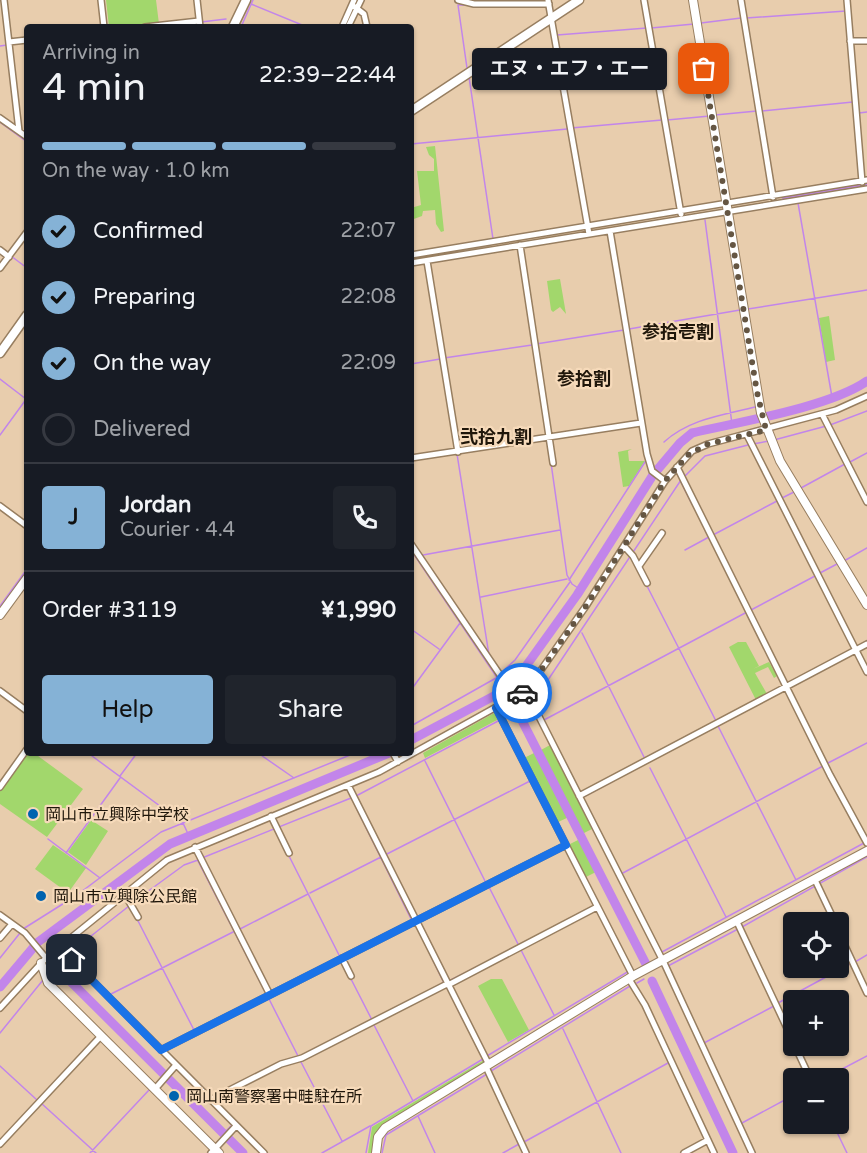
<!DOCTYPE html>
<meta charset="utf-8">
<style>
body{margin:0;font-family:"Varela Round","Noto Sans JP",sans-serif;background:#20242c;color:#f1f3f6;height:100vh;display:flex;flex-direction:column;font-size:22px;white-space:nowrap}
*{box-sizing:border-box;margin:0}
p{font-size:20px;color:#9ea1a6}
.icon{flex:none;width:33px;height:33px;fill:none;stroke:currentColor;stroke-width:2;stroke-linecap:round;stroke-linejoin:round}
.map{position:relative;flex:1;overflow:hidden}
.drawer{position:absolute;left:24px;top:24px;width:390px;height:732px;display:flex;flex-direction:column;background:#171b24;border-radius:6px;box-shadow:0 2px 4px #0004}
.drawer>*{flex:none}
.fabs{position:absolute;left:783px;top:912px;display:grid;gap:12px}
.fabs a{display:grid;place-items:center;width:66px;height:66px;border-radius:6px;background:#171b24;box-shadow:0 2px 4px #0004;font-size:30px}
.pin{position:absolute;display:grid;place-items:center;width:51px;height:51px;color:#fff;margin:-26px;border-radius:12px;box-shadow:0 3px 9px #0006}
.courier{position:absolute;display:grid;place-items:center;width:60px;height:60px;margin:-30px;border:4px solid #1a73e8;border-radius:50%;background:#fff;color:#222;box-shadow:0 2px 8px #0007}
.bubble{position:absolute;height:42px;border-radius:6px;background:#171b24;box-shadow:0 2px 4px #0004;font-size:20px;font-weight:600;line-height:42px;text-align:center}
.overview em{font-style:normal;font-weight:600}
.overview div{display:flex;flex-direction:column-reverse}
.overview{display:flex;align-items:center;justify-content:space-between;height:102px;padding:0 18px}
h1{font-size:39px;font-weight:600;line-height:45px}
.bar{display:grid;grid-template-columns:repeat(4,1fr);gap:9px 6px;align-content:center;height:72px;padding:0 18px}
.bar i{height:8px;border-radius:4px;background:#363941}
.bar .on{background:#85b2d6}
.bar p{grid-column:span 4}
.line{display:flex;align-items:center;gap:15px;padding:0 18px;border-top:2px solid #363941}
.line div{flex:1}
.round{display:grid;place-items:center;flex:none;width:63px;height:63px;border-radius:6px;background:#20242c}
ol{padding:0 18px;list-style:none}
li{display:flex;align-items:center;gap:18px;height:66px}
li p{margin-inline-start:auto}
li .icon{padding:6px;border-radius:50%;background:#85b2d6;color:#111;stroke-width:4}
li:last-child{color:#9ea1a6}
li i{width:33px;height:33px;border:3px solid #363941;border-radius:50%}
.cta{display:flex;gap:12px;margin-top:auto;padding:12px 18px}
.cta a{flex:1;height:69px;border-radius:6px;background:#85b2d6;color:#111;font-size:24px;font-weight:600;line-height:69px;text-align:center}
.cta a+a{background:#20242c;color:#f1f3f6}
.map>svg:first-child{display:block}
.green{fill:#a2d76c}
.lines{fill:none;stroke-linecap:round;stroke-linejoin:round}
.stream{stroke:#c285ea;stroke-width:1.5}
.river{stroke:#c285ea;stroke-width:9}
.street-casing{stroke:#977e60;stroke-width:8}
.secondary-casing{stroke:#977e60;stroke-width:10}
.primary-casing{stroke:#977e60;stroke-width:11}
.street{stroke:#fff;stroke-width:5}
.secondary{stroke:#fff;stroke-width:8}
.primary{stroke:#fff;stroke-width:8}
.done{stroke:#655643;stroke-width:6;stroke-dasharray:0 10.8}
.route{stroke:#1a73e8;stroke-width:8}
.poi-dot{fill:#0063af;stroke:#f6daba;stroke-width:2}
.labels{text-anchor:middle;stroke-width:4.5;stroke-linejoin:round;paint-order:stroke}
.poi-label{font-size:16px;fill:#1f160a;stroke:#f6daba;text-anchor:start}
.neighbourhood-label{font-size:18px;font-weight:bold;fill:#1f160a;stroke:#f6daba}
</style>
<div class="map">
<svg width="867" height="1153" viewBox="0 0 867 1153">
<rect width="100%" height="100%" fill="#e8cdad"/>
<!-- green -->
<path class="green" d="M106,0H156L159,24L109,27Z
M435,146L444,231L441,232L436,224L435,210L423,211L422,216L411,220V208L421,205L417,171H434V159L429,155L426,147Z
M560,279L566,314L560,307L553,312L551,310L547,281Z
M829,316L835,360L826,362L819,318Z
M632,449L628,451L629,461H645L629,486L623,487L618,452Z
M738,642H746L759,666L753,669L769,662L777,676L774,678L768,667L755,673L767,694L756,700L729,647Z
M496,712L497,720L425,758L423,753Z
M550,745L592,829L582,834L541,750Z
M536,752L569,817L556,823L524,758Z
M28,753H34L83,789L47,837L0,804V791Z
M91,820L108,831L86,865L68,852Z
M580,839L596,872L584,878L568,845Z
M53,845L86,868L68,893L35,869Z
M491,979H502L529,1030L508,1042L478,986Z
M484,1060L486,1063L380,1128L376,1133L373,1153H368L372,1127Z"/>
<g class="lines">
<!-- stream -->
<path class="stream" d="M251,4L307,27
M458,5H466
M458,5L467,68
M530,7H546
M746,18L846,11
M348,21L353,9
M201,22L226,19
M701,23L741,18
M241,27L253,0
M651,28L694,24
M557,35L647,28
M0,46L7,45
M469,77L493,239
M762,111L853,102
M859,113L867,112
M715,115L757,111
M667,120L710,116
M0,122L27,142
M571,128L662,120
M411,144L567,129
M797,194V195
M676,199L677,209
M798,203L832,397
M705,220L732,424
M11,256L27,268
M748,309L867,290
M629,329L740,310
M536,344L624,330
M444,358L532,345
M411,364L440,359
M0,379L26,399
M0,435L27,398
M774,440L830,425L867,411
M664,442C689,419 723,415 755,407
M753,444L769,441
M749,445L810,565
M457,454L489,655
M850,462L867,453
M551,463L567,575L572,584L581,590
M654,469L656,471
M685,476L705,456L748,445
M681,482L692,504
M801,488L845,464
M782,498L794,492
M713,535L777,501
M411,550L506,691
M685,550L709,537
M423,555L560,530
M844,561L867,548
M820,573L837,564
M569,580L645,462
M647,586L716,721
M481,597L567,579
M0,606L27,569
M751,610L815,576
M411,629L439,649
M582,633L644,757
M502,672L515,660L570,582
M411,690L460,623
M534,701L681,480
M505,718L531,704
M544,720L747,612
M411,726L496,678
M718,726L796,880
M88,753L183,823L189,836
M258,753L294,778
M425,761L486,883
M828,763L867,743
M650,768L726,917
M120,776L137,753
M356,796L500,720
M583,797L613,781
M352,799L412,921
M855,826L864,843
M48,839L100,878
M66,853L120,778
M288,854L340,957
M385,855L530,781
M202,858L351,798
M198,861L267,995
M621,874L823,766
M489,887L519,946
M310,893L381,857
M132,903L184,865L198,860
M136,917L194,1030
M0,918L9,925
M415,924L418,929
M742,927L867,857
M13,928L24,935
M23,929L77,895L161,832L355,753
M240,929L308,894
M521,950L554,1015
M429,952L444,983
M662,952L864,843
M67,955L129,906
M0,958L20,933
M855,962L867,955
M668,966L738,929
M351,979L372,1020
M449,981L493,959
M637,983L644,979
M447,987L462,1018
M111,994L235,931
M269,999L298,1056
M778,1003L850,964
M374,1025L413,1101
M563,1029L621,1153
M0,1033L43,980
M704,1043L774,1006
M487,1056L629,971
M301,1062L342,1141
M0,1066L37,1100
M491,1071L630,986
M163,1074L171,1067
M825,1078L867,1056
M242,1086L280,1067
M41,1103L96,1153
M418,1116L435,1153
M742,1123L794,1095
M833,1124L847,1153
M224,1133L232,1125
M524,1142L668,1063
M216,1144L224,1135
M90,1153L149,1090
M322,1153L370,1126
M366,1153L371,1126L483,1059
M382,1153L386,1135L487,1074
M503,1153L519,1144"/>
<!-- river -->
<path class="river" d="M786,196L867,183
M513,703L648,968
M411,740L511,687L577,595L653,475L680,443L692,433C739,422 830,407 867,381
M51,962L243,1153
M652,981L733,1153
M0,987L38,942L170,844L389,753"/>
<!-- street casing -->
<g class="street-casing">
<path id="street" d="M4,0L19,131
M101,0L104,27
M197,0L200,27
M458,0L474,4H549
M548,0L589,234
M644,0L681,214
M741,0L773,197
M847,0L862,182
M355,7L364,14L367,27
M145,27L199,21
M342,27L354,0
M348,27L361,0
M850,41H867
M9,42L27,40
M0,118L27,137
M610,231L647,454L652,471L665,481
M520,245L553,463
M0,250L9,257
M411,255L867,180
M427,261L458,452
M411,263L867,189
M0,268L27,232
M822,414L867,502
M747,435L867,672
M411,458L641,423
M677,467L830,775L867,843
M0,506L27,526
M411,544L515,697
M624,546L633,556L647,583
M639,566L662,533
M0,691L27,711
M526,691L665,965L752,1153
M496,708L633,976
M393,753L398,762
M348,785L489,1065
M0,787L27,749
M579,796L867,644
M271,816L289,853
M195,847L270,995
M815,880L835,922
M124,893L138,917
M0,915L25,933L46,958
M737,922L794,1043
M838,931L867,993
M0,938L12,924
M54,952L58,956L63,955L72,960L264,1153
M342,958L351,976
M629,979L645,1005L714,1153
M448,985L597,907
M0,1008L46,958L167,860L379,772L527,690L586,606L665,481L692,451L708,444L836,410L867,396
M795,1046L810,1078
M161,1050L566,845
M486,1067L526,1153
M155,1089L176,1065
M210,1100L281,1064L302,1058L447,984
M0,1144L101,1036
M211,1153L236,1126
M684,1153L708,1140"/>
</g>
<!-- secondary casing -->
<g class="secondary-casing">
<path id="secondary" d="M693,0L761,413L780,461L867,605
M0,615L27,578
M41,963L48,983L219,1153
M376,1153L378,1137L385,1128L633,976L867,851"/>
</g>
<!-- primary casing -->
<g class="primary-casing">
<path id="primary" d="M233,27L246,0
M411,111L579,0
M0,353L27,315"/>
</g>
<!-- street -->
<use href="#street" class="street"/>
<!-- secondary -->
<use href="#secondary" class="secondary"/>
<!-- primary -->
<use href="#primary" class="primary"/>
</g>
<g class="lines">
<!-- done -->
<path class="done" d="M522,693L528,689L586,606L665,481L688,455L708,444L766,430L757,392L704,69"/>
<!-- route -->
<path class="route" d="M72,960L161,1050L566,845L496,708L522,693"/>
</g>
<!-- markers -->
<g class="poi-dot">
<circle cx="33" cy="814" r="6"/>
<circle cx="41" cy="896" r="6"/>
<circle cx="174" cy="1096" r="6"/>
</g>
<g class="labels">
<!-- poi labels -->
<g class="poi-label">
<text x="45" y="820">岡山市立興除中学校</text>
<text x="53" y="902">岡山市立興除公民館</text>
<text x="186" y="1102">岡山南警察署中畦駐在所</text>
</g>
<!-- neighbourhood labels -->
<g class="neighbourhood-label">
<text x="678" y="338">参拾壱割</text>
<text x="584" y="385">参拾割</text>
<text x="496" y="443">弐拾九割</text>
</g>
</g>
</svg>
<div class="fabs">
<a><svg class="icon" aria-label="locate" viewBox="0 0 24 24"><circle cx="12" cy="12" r="6"/><path d="M12 2v4M12 18v4M2 12h4M18 12h4"/></svg></a>
<a>+</a>
<a>−</a>
</div>
<div class="pin" style="left:704px;top:69px;background:#ea580c"><svg class="icon" aria-label="bag" viewBox="0 0 24 24"><path d="M5 8h14l-1 12H6zM9 8a3 3 0 0 1 6 0"/></svg></div>
<div class="pin" style="left:72px;top:960px;background:#1f2937"><svg class="icon" aria-label="home" viewBox="0 0 24 24"><path d="M3 11l9-7 9 7M6 9v11h12V9"/></svg></div>
<div class="courier" style="left:522px;top:693px"><svg class="icon" aria-label="car" viewBox="0 0 24 24"><path d="M5 17H2v-5l4-1 3-4h7l3 4 3 1v5h-3M9 17h6M6 11h13"/><circle cx="7" cy="17" r="2"/><circle cx="17" cy="17" r="2"/></svg></div>
<div class="bubble" style="left:472px;top:48px;width:195px">エヌ・エフ・エー</div>
<section class="drawer">
<div class="overview"><div><h1>4 min</h1><p>Arriving in</p></div><em>22:39–22:44</em></div>
<div class="bar"><i class="on"></i><i class="on"></i><i class="on"></i><i></i><p>On the way · 1.0 km</p></div>
<ol>
<li><svg class="icon" aria-label="check" viewBox="0 0 24 24"><path d="M5 12l5 5 9-10"/></svg>Confirmed<p>22:07</p></li>
<li><svg class="icon" aria-label="check" viewBox="0 0 24 24"><path d="M5 12l5 5 9-10"/></svg>Preparing<p>22:08</p></li>
<li><svg class="icon" aria-label="check" viewBox="0 0 24 24"><path d="M5 12l5 5 9-10"/></svg>On the way<p>22:09</p></li>
<li><i></i>Delivered</li>
</ol>
<div class="line" style="height:108px"><b class="round" style="background:#85b2d6;color:#111">J</b><div><b>Jordan</b><p>Courier · 4.4</p></div><a class="round"><svg class="icon" aria-label="phone" viewBox="0 0 24 24"><path d="M5 4h4l2 5-3 2q2 4 5 5l2-3 5 2v4C11 20 4 13 5 4z"/></svg></a></div>
<div class="line" style="height:78px"><div>Order #3119</div><b>¥1,990</b></div>
<div class="cta"><a>Help</a><a>Share</a></div>
</section>
</div>
